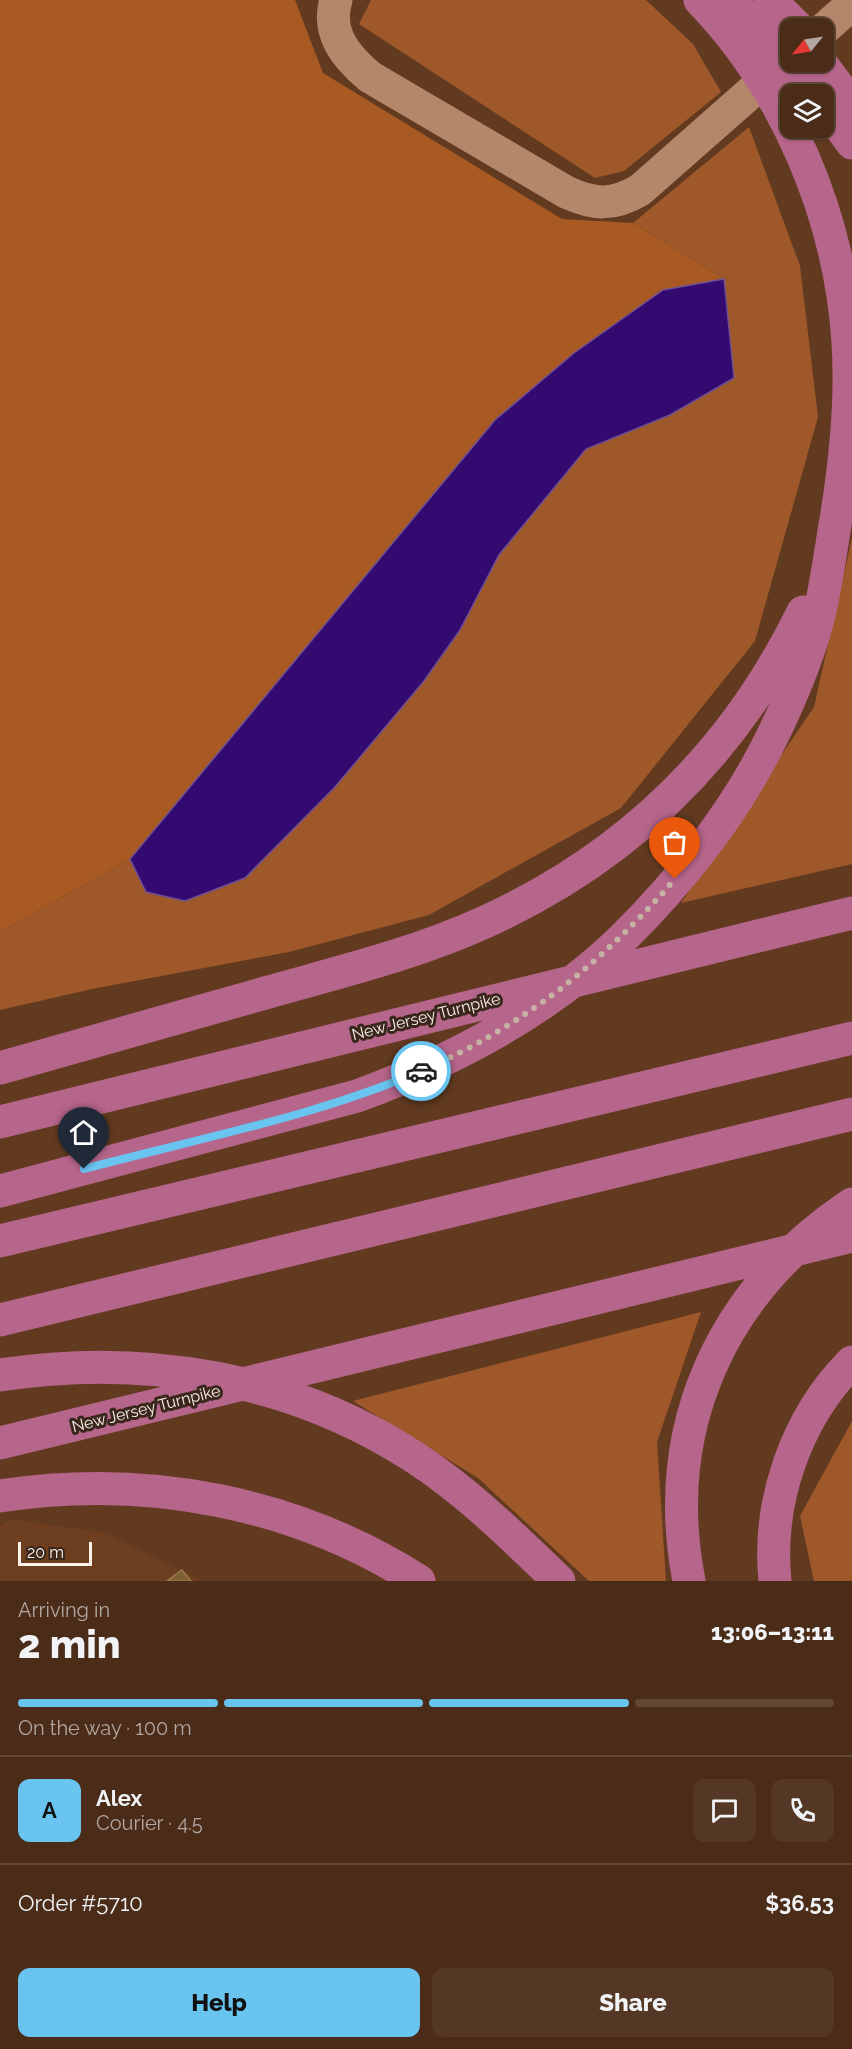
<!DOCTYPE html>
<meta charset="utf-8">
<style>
body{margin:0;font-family:Raleway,sans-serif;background:#543825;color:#f1f3f6;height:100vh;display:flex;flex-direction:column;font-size:22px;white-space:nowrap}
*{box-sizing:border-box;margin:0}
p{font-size:20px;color:#b2a7a2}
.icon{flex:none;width:33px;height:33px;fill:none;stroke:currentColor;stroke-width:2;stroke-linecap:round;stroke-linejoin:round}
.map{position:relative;height:1581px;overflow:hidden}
.drawer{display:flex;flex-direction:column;background:#4a2c18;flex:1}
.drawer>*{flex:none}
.needle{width:39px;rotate:240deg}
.tools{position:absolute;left:780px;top:18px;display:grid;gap:12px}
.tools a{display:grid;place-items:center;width:54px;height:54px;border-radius:12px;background:#4a2c18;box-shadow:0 2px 4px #0004,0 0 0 2px #614837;font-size:30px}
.scale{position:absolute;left:18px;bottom:15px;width:74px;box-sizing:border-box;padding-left:6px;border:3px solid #fcf1eb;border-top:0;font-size:16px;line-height:21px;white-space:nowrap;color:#fcf1eb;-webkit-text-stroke:4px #3a271b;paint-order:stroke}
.pin{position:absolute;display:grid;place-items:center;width:51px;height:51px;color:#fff;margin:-62px -26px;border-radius:50% 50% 50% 0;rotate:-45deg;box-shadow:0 0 6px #0007}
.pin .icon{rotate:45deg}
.courier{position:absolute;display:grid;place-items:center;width:60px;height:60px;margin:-30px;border:4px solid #69c4f0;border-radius:50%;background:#fff;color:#222;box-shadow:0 2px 8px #0007}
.overview em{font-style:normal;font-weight:800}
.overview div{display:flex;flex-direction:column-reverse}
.overview{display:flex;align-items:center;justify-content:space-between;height:102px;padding:0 18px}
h1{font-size:39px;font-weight:800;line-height:45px}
.bar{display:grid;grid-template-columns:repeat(4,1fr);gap:9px 6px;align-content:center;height:72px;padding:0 18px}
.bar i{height:8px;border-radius:4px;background:#614837}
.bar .current{background:#69c4f0}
.bar p{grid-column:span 4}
.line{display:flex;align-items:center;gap:15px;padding:0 18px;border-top:2px solid #614837}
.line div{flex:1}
.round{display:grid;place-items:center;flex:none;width:63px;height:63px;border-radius:12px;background:#543825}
.cta{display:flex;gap:12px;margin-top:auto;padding:12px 18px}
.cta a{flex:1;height:69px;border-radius:12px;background:#69c4f0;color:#111;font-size:24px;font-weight:800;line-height:69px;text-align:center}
.cta a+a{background:#543825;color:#f1f3f6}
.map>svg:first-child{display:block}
.built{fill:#6d3e1f}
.green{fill:#9f5829}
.forest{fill:#a85a22}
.water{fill:#330a70;stroke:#6f4f95;stroke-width:1.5}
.building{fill:#7f5f37;stroke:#9b7a51;stroke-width:1.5}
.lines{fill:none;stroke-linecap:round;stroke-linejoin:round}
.minor{stroke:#b4866a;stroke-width:33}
.highway{stroke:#b6658b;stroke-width:33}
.done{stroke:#c6b1a4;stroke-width:6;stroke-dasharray:0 10.8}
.route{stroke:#69c4f0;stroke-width:8}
.labels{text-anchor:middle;stroke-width:6;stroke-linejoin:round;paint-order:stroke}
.street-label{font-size:16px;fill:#fcf1eb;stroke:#3a271b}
</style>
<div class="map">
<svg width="852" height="1581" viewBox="0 0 852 1581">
<rect width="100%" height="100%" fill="#623a20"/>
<!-- built -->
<path class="built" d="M10,1519L106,1533L202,1581H0V1527Z"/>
<!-- green -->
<path class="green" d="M371,0H646L693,44L721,92L624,171L595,178L359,24Z
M749,127L800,266L818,417L755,641L621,808L429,915L289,952L92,989L0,1010V932L130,859L146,892L245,878L335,787L424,681L460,630L499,555L586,449L670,415L724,279L633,223Z
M852,538V864L681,903L814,707Z
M701,1312L657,1442L666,1581H589L478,1478L353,1401Z
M852,1421V1581H814L800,1516Z"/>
<!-- forest -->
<path class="forest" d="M0,0H295L323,73L562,219L633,223L724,279L663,290L495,420L130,859L0,932Z"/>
<!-- water -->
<path class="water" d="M724,279L734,378L670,415L586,449L499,555L460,630L424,681L335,787L245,878L185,901L146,892L130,859L495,420L574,353L663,290Z"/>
<!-- building -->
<path class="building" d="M182,1570L191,1581H167Z"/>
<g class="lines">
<!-- minor -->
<path class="minor" d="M336,0C326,33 346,57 370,77L566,192C594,205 613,206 640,190L784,63
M824,29L852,4"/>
<!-- highway -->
<path class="highway" d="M729,0L758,29L815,94
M770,0L798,28
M820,62L852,105
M824,105L852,143
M0,1068C88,1043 177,1018 265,993C339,972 415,954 485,922C628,857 734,753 803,612
M0,1122L852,913
M0,1191L357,1096C455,1060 548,1011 623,938C681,881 736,811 772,737C791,698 810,654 820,611C826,584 830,557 834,531C845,468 852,406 848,342C840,218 787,90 700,0
M0,1241L852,1038
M0,1320L852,1114
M0,1375C143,1353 291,1377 414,1457C468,1492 513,1537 559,1581
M0,1443L852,1236
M0,1496C145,1474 294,1501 419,1581
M689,1581C659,1426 722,1291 852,1204
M775,1581C767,1502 796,1418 852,1362"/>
</g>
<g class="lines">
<!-- done -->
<path class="done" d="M421,1071C524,1026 602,963 675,879"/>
<!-- route -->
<path class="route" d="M84,1169C196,1139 314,1117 421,1071"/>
</g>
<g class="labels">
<!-- street labels -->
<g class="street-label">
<text transform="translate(426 1016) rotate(-14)" y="6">New Jersey Turnpike</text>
<text transform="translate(146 1408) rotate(-14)" y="6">New Jersey Turnpike</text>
</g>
</g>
</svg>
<div class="tools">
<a><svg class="needle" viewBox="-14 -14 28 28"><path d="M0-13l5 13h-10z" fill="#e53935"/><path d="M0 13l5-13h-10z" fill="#b2a7a2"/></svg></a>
<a><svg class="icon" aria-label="layers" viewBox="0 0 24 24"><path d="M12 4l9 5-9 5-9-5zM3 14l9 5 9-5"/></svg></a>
</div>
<div class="scale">20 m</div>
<div class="pin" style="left:675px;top:879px;background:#ea580c"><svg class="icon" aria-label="bag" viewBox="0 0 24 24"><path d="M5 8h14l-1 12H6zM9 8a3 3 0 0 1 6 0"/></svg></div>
<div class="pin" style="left:84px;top:1169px;background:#1f2937"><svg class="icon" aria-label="home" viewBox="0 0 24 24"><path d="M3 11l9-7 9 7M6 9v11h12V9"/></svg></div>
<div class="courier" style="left:421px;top:1071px"><svg class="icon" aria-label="car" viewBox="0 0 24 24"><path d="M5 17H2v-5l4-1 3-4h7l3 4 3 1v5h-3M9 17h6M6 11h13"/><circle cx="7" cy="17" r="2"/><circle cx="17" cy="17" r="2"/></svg></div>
</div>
<section class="drawer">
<div class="overview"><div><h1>2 min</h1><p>Arriving in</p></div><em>13:06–13:11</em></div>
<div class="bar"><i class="current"></i><i class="current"></i><i class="current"></i><i></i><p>On the way · 100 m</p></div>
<div class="line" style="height:108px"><b class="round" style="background:#69c4f0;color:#111">A</b><div><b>Alex</b><p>Courier · 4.5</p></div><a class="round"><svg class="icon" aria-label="chat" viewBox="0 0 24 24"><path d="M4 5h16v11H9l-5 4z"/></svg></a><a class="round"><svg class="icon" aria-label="phone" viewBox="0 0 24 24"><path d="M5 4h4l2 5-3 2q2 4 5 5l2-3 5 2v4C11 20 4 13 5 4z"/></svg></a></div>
<div class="line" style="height:78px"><div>Order #5710</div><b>$36.53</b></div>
<div class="cta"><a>Help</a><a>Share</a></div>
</section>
